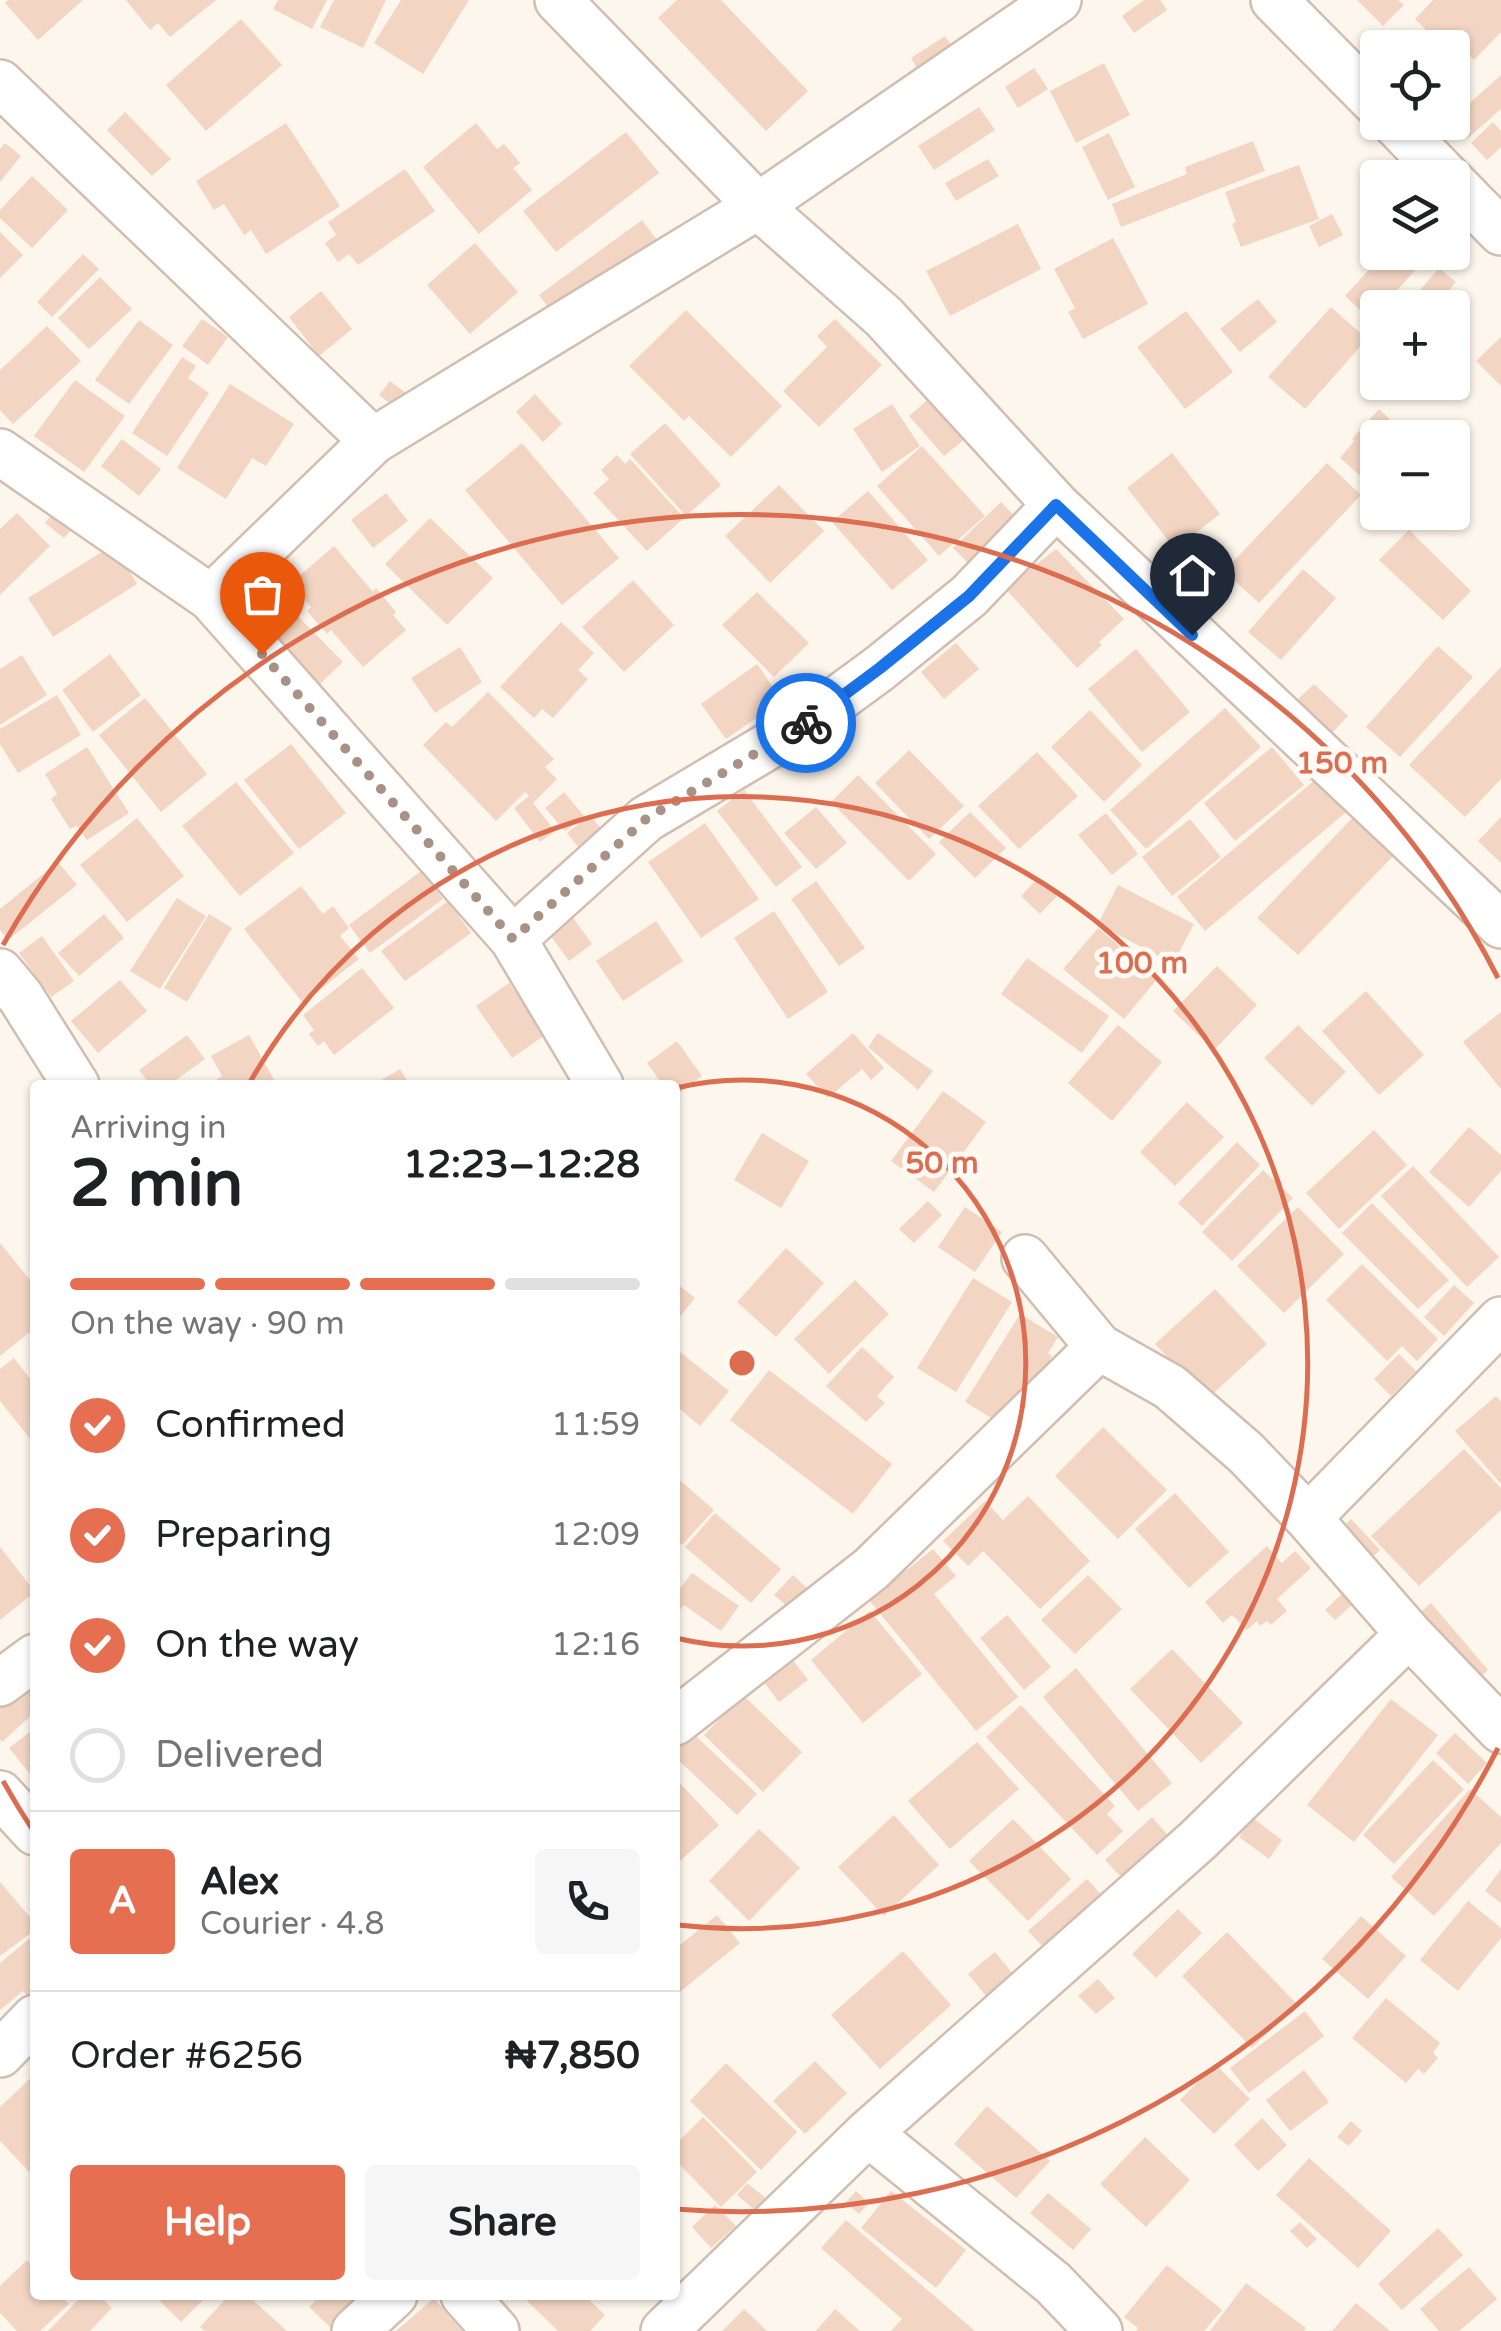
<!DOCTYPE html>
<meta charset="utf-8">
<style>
body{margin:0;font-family:"Varela Round",sans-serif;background:#f6f6f6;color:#202124;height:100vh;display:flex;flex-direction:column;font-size:38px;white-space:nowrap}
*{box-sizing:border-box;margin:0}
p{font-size:32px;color:#757577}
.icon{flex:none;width:55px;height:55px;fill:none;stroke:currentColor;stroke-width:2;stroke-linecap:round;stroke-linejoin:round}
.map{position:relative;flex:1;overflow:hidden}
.panel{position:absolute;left:30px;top:1080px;width:650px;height:1220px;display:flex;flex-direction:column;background:#fff;border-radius:10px;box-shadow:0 2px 8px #0004}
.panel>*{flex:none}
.controls{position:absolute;left:1360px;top:30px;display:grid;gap:20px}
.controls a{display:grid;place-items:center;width:110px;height:110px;border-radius:10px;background:#fff;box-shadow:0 2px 8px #0004;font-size:50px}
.pin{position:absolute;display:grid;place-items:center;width:85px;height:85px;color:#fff;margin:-102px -42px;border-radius:50% 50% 50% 0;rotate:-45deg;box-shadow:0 0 10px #0007}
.pin .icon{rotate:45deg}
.courier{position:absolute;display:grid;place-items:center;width:100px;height:100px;margin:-50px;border:8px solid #1a73e8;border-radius:50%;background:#fff;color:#222;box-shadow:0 2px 12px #0007}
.overview em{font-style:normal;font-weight:800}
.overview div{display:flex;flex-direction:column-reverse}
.overview{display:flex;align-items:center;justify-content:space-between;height:170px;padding:0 40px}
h1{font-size:65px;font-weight:800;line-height:75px}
.bar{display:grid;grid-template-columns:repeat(4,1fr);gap:15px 10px;align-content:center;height:120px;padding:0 40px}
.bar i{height:12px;border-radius:8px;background:#e0e0e0}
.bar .selected{background:#e76f51}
.bar p{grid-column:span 4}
.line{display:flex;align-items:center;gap:25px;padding:0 40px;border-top:2px solid #e0e0e0}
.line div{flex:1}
.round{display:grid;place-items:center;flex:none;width:105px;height:105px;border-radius:10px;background:#f6f6f6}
ol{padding:0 40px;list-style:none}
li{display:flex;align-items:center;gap:30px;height:110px}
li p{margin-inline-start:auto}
li .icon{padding:10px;border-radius:50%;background:#e76f51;color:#fff;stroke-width:4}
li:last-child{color:#757577}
li i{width:55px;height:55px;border:5px solid #e0e0e0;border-radius:50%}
.cta{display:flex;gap:20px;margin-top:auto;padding:20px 40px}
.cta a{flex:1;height:115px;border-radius:10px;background:#e76f51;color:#fff;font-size:40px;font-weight:800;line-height:115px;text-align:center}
.cta a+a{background:#f6f6f6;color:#202124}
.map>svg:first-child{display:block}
.building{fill:#f3d5c3}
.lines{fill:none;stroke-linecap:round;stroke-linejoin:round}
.minor-casing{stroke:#d1beb0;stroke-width:50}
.minor{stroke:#fff;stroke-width:45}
.done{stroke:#a89285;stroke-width:10;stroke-dasharray:0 18}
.route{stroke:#1a73e8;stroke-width:12}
.ring{fill:none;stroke:#dc6d51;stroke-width:5}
.centre{fill:#dc6d51;stroke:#fffaf3;stroke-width:5}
.ring-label{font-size:30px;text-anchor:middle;font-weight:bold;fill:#dc6d51;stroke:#fffaf3;stroke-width:10;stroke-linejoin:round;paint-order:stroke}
</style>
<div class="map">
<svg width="1501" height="2331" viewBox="0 0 1501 2331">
<rect width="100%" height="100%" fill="#fdf6ec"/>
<!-- building -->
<path class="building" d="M8,0H83L38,40L5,3Z
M126,0H216L170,37L158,23L150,30Z
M278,0H327L312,29L273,9Z
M334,0H386L363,48L320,27Z
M401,0H469L423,74L374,43Z
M677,0H721L808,91L766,131L658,18Z
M1144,0H1160L1167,10L1134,33L1122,16Z
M1357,0H1398L1404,5L1383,26Z
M1433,0H1501V32L1474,60L1458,44L1454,48H1445L1441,43L1436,48L1421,34L1426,30L1415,19Z
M241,19L282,65L206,131L166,85Z
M945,36L959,57L924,80L911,58Z
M1104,63L1130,115L1076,143L1050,91Z
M1034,68L1048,89L1018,108L1005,87Z
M1501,75V109L1468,138L1452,119Z
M979,107L995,130L934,170L918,146Z
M125,112L171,159L152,176L107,130Z
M1493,122L1501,131V147L1487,160L1471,143Z
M286,123L340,206L266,254L251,230L244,235L224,204L214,210L196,181Z
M476,123L497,149L504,144L520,163L513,168L532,190L479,234L423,167Z
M626,132L659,173L556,252L523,211Z
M1109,133L1135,187L1108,200L1082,147Z
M1253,141L1265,171L1121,227L1112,204L1187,174L1185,167Z
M5,143L21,156L0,182V149Z
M988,159L999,176L956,201L945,183Z
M1299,165L1319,219L1241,247L1232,224L1236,222L1225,192Z
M405,169L435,211L358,265L349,254L338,262L325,243L336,235L328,222Z
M32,176L68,210L32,248L0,218V210Z
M1332,214L1343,235L1319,247L1309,226Z
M642,220L657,240L554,315L539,295Z
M1018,224L1041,269L950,316L926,271Z
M0,232L23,255L0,278Z
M1113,238L1148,304L1083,339L1068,312L1075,308L1054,269Z
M475,243L518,292L470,334L427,285Z
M1385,252H1402L1418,267L1381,308H1378V311L1370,319L1345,296Z
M83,254L99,269L52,317L37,302Z
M1439,268L1456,282L1434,308H1416L1410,302Z
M100,277L132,309L89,349L58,318Z
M321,291L352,329L319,356L289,317Z
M1258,299L1277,322L1240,352L1220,329Z
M1331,307L1367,339L1305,409L1268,377Z
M686,310L782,406L731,457L689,416L684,421L629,366Z
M1186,311L1233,372L1185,409L1137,347Z
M202,319L228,337L208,365L182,346Z
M835,319L882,365L819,427L783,391L827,347L817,336Z
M139,320L173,345L129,404L95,380Z
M47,326L81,361L13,424L0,410V370Z
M1501,337V386L1476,361Z
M182,357L196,366L188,378L209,393L167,456L132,433Z
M75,380L125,416L84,472L34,436Z
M390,381L410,396L398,410L379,395Z
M230,384L294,424L266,466L252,458L226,499L177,468Z
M535,394L562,424L543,442L516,412Z
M930,398L966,438L944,456L909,416Z
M892,404L920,446L882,472L853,429Z
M1379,409L1409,438H1378V484L1374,488L1340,458L1354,441L1352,439Z
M665,423L721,485L686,516L630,454Z
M122,439L161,469L139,496L101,466Z
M522,443L619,558L562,605L465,490Z
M922,446L985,516L939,556L877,486Z
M1172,453L1220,514L1175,549L1127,488Z
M617,455L625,464L630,459L684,518L647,551L593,493L609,479L601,470Z
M1327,463L1361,495L1259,603L1224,571Z
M779,485L824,531L770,583L725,536Z
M868,491L928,560L892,590L832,522Z
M386,493L408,521L373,548L351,520Z
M62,502L81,518L64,538L45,523Z
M1001,502L1019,521L971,566L953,548Z
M17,513L50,546L0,595V529Z
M430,518L493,578L447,625L385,564Z
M1409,530L1471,591L1443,620L1379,560Z
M113,545L137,584L53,637L28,598Z
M334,546L373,592L376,588L396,612L393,615L406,630L363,667L331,630L327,634L307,611L311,607L291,583Z
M1056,549L1124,619L1099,642L1102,645L1077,668L1005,588Z
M1196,555L1211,573L1181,598L1166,579Z
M1303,569L1336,598L1281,660L1248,632Z
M261,579L343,662L320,684L237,602Z
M633,580L674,625L624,672L582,627Z
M757,592L809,643L774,677L722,625Z
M561,622L594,653L578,670L588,679L553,718L542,709L534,718L500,687Z
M956,643L979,669L944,699L921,672Z
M1438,646L1473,677L1400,757L1366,727Z
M460,647L482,682L435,713L411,678Z
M1136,649L1190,712L1142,752L1088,689Z
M110,654L141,695L93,732L62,690Z
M22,655L47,695L0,725V669Z
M757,664L782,700L726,739L701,704Z
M1501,667V779L1465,817L1409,765Z
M1314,684L1348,716L1330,735L1295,702Z
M488,692L554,759L545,767L557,779L533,803L555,831L540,842L514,808L529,796L525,792L496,821L423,745L446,722L452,727Z
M57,695L81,735L18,773L0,744V729Z
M145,698L207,774L161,812L99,735Z
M1225,708L1261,747L1146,849L1110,810Z
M1090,710L1142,765L1104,802L1051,747Z
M291,744L346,813L299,849L244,780Z
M87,747L129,813L87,840L77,826L70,829L51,799L57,794L45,774Z
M1272,747L1304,785L1235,841L1204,803Z
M909,750L964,806L929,839L875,783Z
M1037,752L1078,796L1019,849L978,806Z
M1322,774L1351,808L1205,931L1177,897Z
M858,775L936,854L909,881L831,802Z
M236,782L294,853L240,896L182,826Z
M744,790L802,867L776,887L717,811Z
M564,792L584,816L565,831L545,808Z
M816,807L847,843L816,869L784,833Z
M970,812L1006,848L975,878L939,842Z
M1106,813L1138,854L1112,875L1078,835Z
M590,815L602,830L579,848L567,833Z
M1353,817L1394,855L1298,955L1257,918Z
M1501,817V863L1478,841Z
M137,818L184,876L127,922L80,865Z
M1190,819L1221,857L1172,896L1142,857Z
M705,823L759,899L701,938L648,862Z
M58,862L77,885L8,940L0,930V909Z
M421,871L443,899L370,953L349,925Z
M1038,878L1057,896L1040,914L1021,896Z
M816,881L865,948L839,966L791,899Z
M1118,885L1194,924L1173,964L1098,924Z
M301,886L323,914L333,906L349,928L340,936L359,959L303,1003L244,929Z
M177,898L206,916L160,989L130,971Z
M448,901L471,933L405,981L381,951Z
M568,911L592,944L569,961L545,928Z
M774,911L828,992L788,1019L734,938Z
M104,914L124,938L79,976L58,953Z
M209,914L232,928L187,1002L164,988Z
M656,921L683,961L623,1001L596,961Z
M1098,928L1158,978L1124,1019L1063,969Z
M42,936L74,981L51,997L19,953Z
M1027,958L1109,1016L1082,1053L1001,994Z
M1217,966L1257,1005L1214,1050L1173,1011Z
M362,968L394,1008L334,1055L324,1041L318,1046L309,1034L314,1030L303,1015Z
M120,980L147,1011L98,1053L71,1021Z
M509,983L545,1035L512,1058L476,1006Z
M1366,991L1424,1055L1379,1095L1322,1031Z
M1501,1012V1089L1463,1042Z
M1118,1025L1162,1062L1112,1121L1068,1083Z
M1298,1025L1346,1072L1312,1106L1264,1058Z
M853,1033L884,1068L871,1080L862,1069L828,1098L806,1074Z
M878,1033L933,1071L918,1090L868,1047Z
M187,1035L205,1059L169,1085H150L139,1070Z
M249,1035L277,1085H219L216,1080L222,1076L211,1056Z
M677,1041L702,1076L675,1096V1085H663L647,1063Z
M400,1069L410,1085H373Z
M943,1091L986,1122L934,1192L891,1161Z
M1187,1102L1224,1137L1175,1186L1140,1152Z
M1469,1127L1501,1155V1171L1469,1207L1429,1172Z
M1374,1130L1407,1165L1339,1229L1306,1193Z
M762,1133L809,1161L781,1208L734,1180Z
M1237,1142L1260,1165L1202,1226L1178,1203Z
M1413,1166L1499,1257L1467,1287L1381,1196Z
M1263,1170L1293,1198L1232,1261L1202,1232Z
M928,1201L942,1215L914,1243L899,1229Z
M1372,1203L1449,1280L1418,1309L1342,1233Z
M965,1207L1002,1232L975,1272L938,1247Z
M1298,1207L1344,1254L1284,1313L1237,1266Z
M0,1243L35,1286V1328L0,1356Z
M786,1248L824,1283L776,1337L737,1302Z
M1362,1264L1438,1339L1417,1361L1402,1346L1387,1361L1326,1300Z
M973,1278L1012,1302L956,1392L917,1368Z
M855,1280L889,1314L829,1374L794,1339Z
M675,1282L695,1298L675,1323Z
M1454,1285L1474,1303L1444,1336L1424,1317Z
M1215,1289L1267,1344L1207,1399L1155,1344Z
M1020,1314L1058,1337L1048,1353L1052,1356L1033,1386L1029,1384L1003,1425L965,1402Z
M862,1347L894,1377L877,1396L885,1403L866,1422L826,1386Z
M675,1348L729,1391L700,1426L675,1405Z
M1399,1354L1416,1371L1391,1396L1374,1379Z
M14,1358L35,1385V1445L0,1401V1369Z
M769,1370L892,1464L853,1514L730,1420Z
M1496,1396L1501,1402V1484L1455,1431Z
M1103,1427L1167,1490L1118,1539L1055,1476Z
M1464,1449L1501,1488V1510L1419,1586L1371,1536Z
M675,1476L714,1510L682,1545L675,1539Z
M1175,1493L1229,1552L1189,1588L1135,1529Z
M1028,1496L1090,1561L1040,1609L983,1551L968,1566L943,1541L985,1501L1003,1520Z
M715,1513L781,1569L751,1603L685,1547Z
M1351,1519L1380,1550L1362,1566L1333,1536Z
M1267,1546L1282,1563L1295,1551L1311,1568L1277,1599L1287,1611L1271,1625L1267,1621L1260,1626L1257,1621L1247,1630L1232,1615L1223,1623L1205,1602Z
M0,1547L35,1592L0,1620Z
M933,1549L956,1576L934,1594L1018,1697L976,1731L869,1600Z
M692,1573L739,1606L721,1631L684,1605L679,1611L675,1608V1595Z
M793,1575L814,1595L796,1614L774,1595Z
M1088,1575L1122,1609L1075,1654L1041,1620Z
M1343,1593L1353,1604L1335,1620L1325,1610Z
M1431,1603L1488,1670L1469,1686L1412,1619Z
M870,1611L922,1674L863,1723L811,1660Z
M1007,1615L1051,1667L1024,1690L980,1638Z
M1172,1649L1243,1723L1201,1763L1130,1689Z
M789,1655L808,1680L779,1702L760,1677Z
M1076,1668L1172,1783L1138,1811L1043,1697Z
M35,1677V1712L2,1742L0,1739V1708Z
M743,1695L802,1752L763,1792L704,1735Z
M1391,1699L1438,1735L1354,1842L1307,1805Z
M1021,1705L1115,1806L1107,1814L1123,1831L1097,1855L986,1737Z
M682,1723L757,1794L737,1815L675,1757L680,1752L675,1748V1731Z
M35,1728V1780L9,1748Z
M1455,1733L1487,1763L1468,1784L1436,1753Z
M977,1742L1019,1789L950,1849L908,1801Z
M1433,1760L1464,1789L1394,1864L1363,1835Z
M675,1778L719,1825L679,1862L675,1858Z
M1470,1789L1501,1817V1843L1434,1916L1391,1877Z
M894,1815L939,1865L884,1916L838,1867Z
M1152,1817L1171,1839L1125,1881L1105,1860Z
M1253,1818L1282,1840L1269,1859L1239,1837Z
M1013,1819L1071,1879L1028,1921L969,1861Z
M759,1829L800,1868L749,1921L709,1881Z
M1501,1869V1903L1485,1891Z
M1087,1879L1107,1901L1048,1952L1028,1931Z
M0,1882L35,1923V1930L0,1956Z
M1468,1901L1501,1928V1938L1458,1991L1420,1960Z
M1178,1909L1202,1933L1156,1978L1132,1954Z
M717,1915L740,1943L675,1996V1949Z
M1361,1916L1406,1956L1368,1999L1322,1959Z
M1227,1932L1297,2004L1252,2048L1182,1976Z
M35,1934V1994L30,1998L23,1991L0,2010V1963Z
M903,1951L951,2005L880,2069L831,2015Z
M995,1952L1013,1974L986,1996L968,1974Z
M1098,1979L1115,1998L1096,2014L1078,1996Z
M1386,1998L1440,2043L1433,2053L1438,2058L1424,2074L1418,2069L1406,2083L1352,2038Z
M1305,2011L1324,2036L1249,2093L1230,2068Z
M815,2061L847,2093L805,2134L773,2101Z
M726,2063L797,2132L761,2170L690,2101Z
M1215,2064L1250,2099L1214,2134L1180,2100Z
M1304,2070L1329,2102L1290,2131L1266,2100Z
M35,2074V2178L0,2141V2107Z
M987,2106L1050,2161L1016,2198L954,2144Z
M703,2117L757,2172L721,2207L675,2160V2145Z
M1262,2118L1287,2145L1258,2171L1234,2145Z
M1351,2121L1362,2131L1349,2146L1337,2137Z
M1145,2137L1190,2180L1146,2227L1100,2184Z
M1309,2158L1391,2231L1358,2268L1276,2195Z
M747,2183L768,2200L757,2212L737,2195Z
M856,2191L869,2203L859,2214L846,2202Z
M891,2191L966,2250L936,2288L861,2228Z
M1048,2193L1091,2229L1073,2250L1030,2213Z
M715,2205L736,2226L711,2248L692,2227Z
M846,2220L975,2331H891L902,2319L821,2248Z
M1300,2222L1317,2239L1307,2248L1290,2231Z
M1438,2228L1463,2255L1402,2310L1378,2284Z
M27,2260L35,2269V2295H60L69,2304L40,2331H17L0,2313V2286Z
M1167,2265L1222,2310L1204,2331H1136L1138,2328L1124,2317Z
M1469,2267L1497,2299L1459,2331H1439L1420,2309Z
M1246,2283L1306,2328L1304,2331H1210Z
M83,2295H99L112,2308L90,2331H48Z
M154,2295H208L181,2322Z
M229,2295H247L287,2331H205L200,2327Z
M321,2295H368L333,2330L309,2307Z
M521,2295H584L605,2315L590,2331H558Z
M434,2298L462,2331H396Z
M1356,2303L1390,2331H1332Z
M744,2309L767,2331H722Z
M835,2309L860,2331H816Z"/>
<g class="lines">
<!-- minor casing -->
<g class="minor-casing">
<path id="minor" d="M558,0L758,206L884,317L1056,505L1501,925
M1274,0L1378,105
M0,83L373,441
M1394,122L1448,178
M1452,182L1501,232
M0,452L211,598L513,939L600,1085
M211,598L373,441L758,206L1058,0
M513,939L646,819L797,729L880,668L969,596L1056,505
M0,972L20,996L76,1085
M1025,1258L1099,1347L1170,1387L1246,1453L1308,1518L1409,1634L1501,1730
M1308,1518L1501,1320
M0,1683L35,1657
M675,1722L871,1569L1099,1347
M0,1794L35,1832
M0,2054L35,2018
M868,2133L1053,2283L1099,2331
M464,2295L496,2331
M355,2331L394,2295
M664,2331L868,2133L1198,1840L1409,1634"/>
</g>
<!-- minor -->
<use href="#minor" class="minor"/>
</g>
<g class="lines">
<!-- done -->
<path class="done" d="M262,654L513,939L646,819L806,723"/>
<!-- route -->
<path class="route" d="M806,723L880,668L969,596L1056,505L1192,635"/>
</g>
<!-- distance rings -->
<g class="ring">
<path d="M676 1088A283 283 0 1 1 676 1638"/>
<path d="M249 1084A566 566 0 1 1 678 1925"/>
<path d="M1498 1748A849 849 0 0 1 675 2209M34 1832A849 849 0 0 1 3 1781M3 945A849 849 0 0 1 1498 978"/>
</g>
<circle cx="742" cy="1363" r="15" class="centre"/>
<g class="ring-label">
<text x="1342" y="773">150 m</text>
<text x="1142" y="973">100 m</text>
<text x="942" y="1173">50 m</text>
</g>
</svg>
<div class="controls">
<a><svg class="icon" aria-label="locate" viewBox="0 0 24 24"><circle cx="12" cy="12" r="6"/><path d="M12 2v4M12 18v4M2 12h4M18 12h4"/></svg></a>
<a><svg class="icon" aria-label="layers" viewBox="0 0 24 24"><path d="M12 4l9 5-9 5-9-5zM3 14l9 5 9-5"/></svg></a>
<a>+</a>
<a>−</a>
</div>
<div class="pin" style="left:262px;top:654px;background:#ea580c"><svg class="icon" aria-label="bag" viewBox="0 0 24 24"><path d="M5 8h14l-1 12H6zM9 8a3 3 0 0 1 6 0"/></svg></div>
<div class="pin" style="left:1192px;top:635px;background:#1f2937"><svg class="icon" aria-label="home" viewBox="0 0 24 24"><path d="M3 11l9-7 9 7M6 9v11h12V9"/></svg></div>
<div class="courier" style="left:806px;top:723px"><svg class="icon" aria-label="bike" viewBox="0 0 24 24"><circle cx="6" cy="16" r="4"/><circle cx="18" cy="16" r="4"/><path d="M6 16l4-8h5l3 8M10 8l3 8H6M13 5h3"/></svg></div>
<section class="panel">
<div class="overview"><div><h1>2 min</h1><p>Arriving in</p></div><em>12:23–12:28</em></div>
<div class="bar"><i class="selected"></i><i class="selected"></i><i class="selected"></i><i></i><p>On the way · 90 m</p></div>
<ol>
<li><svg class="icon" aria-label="check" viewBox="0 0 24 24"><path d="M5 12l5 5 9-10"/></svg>Confirmed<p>11:59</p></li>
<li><svg class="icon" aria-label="check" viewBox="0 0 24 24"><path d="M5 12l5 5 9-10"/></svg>Preparing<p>12:09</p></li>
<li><svg class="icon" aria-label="check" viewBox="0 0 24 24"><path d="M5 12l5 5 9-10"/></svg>On the way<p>12:16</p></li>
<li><i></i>Delivered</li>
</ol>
<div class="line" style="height:180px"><b class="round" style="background:#e76f51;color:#fff">A</b><div><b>Alex</b><p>Courier · 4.8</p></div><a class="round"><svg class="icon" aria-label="phone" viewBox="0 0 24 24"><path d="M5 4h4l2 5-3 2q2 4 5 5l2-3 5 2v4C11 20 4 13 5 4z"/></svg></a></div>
<div class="line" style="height:130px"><div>Order #6256</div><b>₦7,850</b></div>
<div class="cta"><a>Help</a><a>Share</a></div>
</section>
</div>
